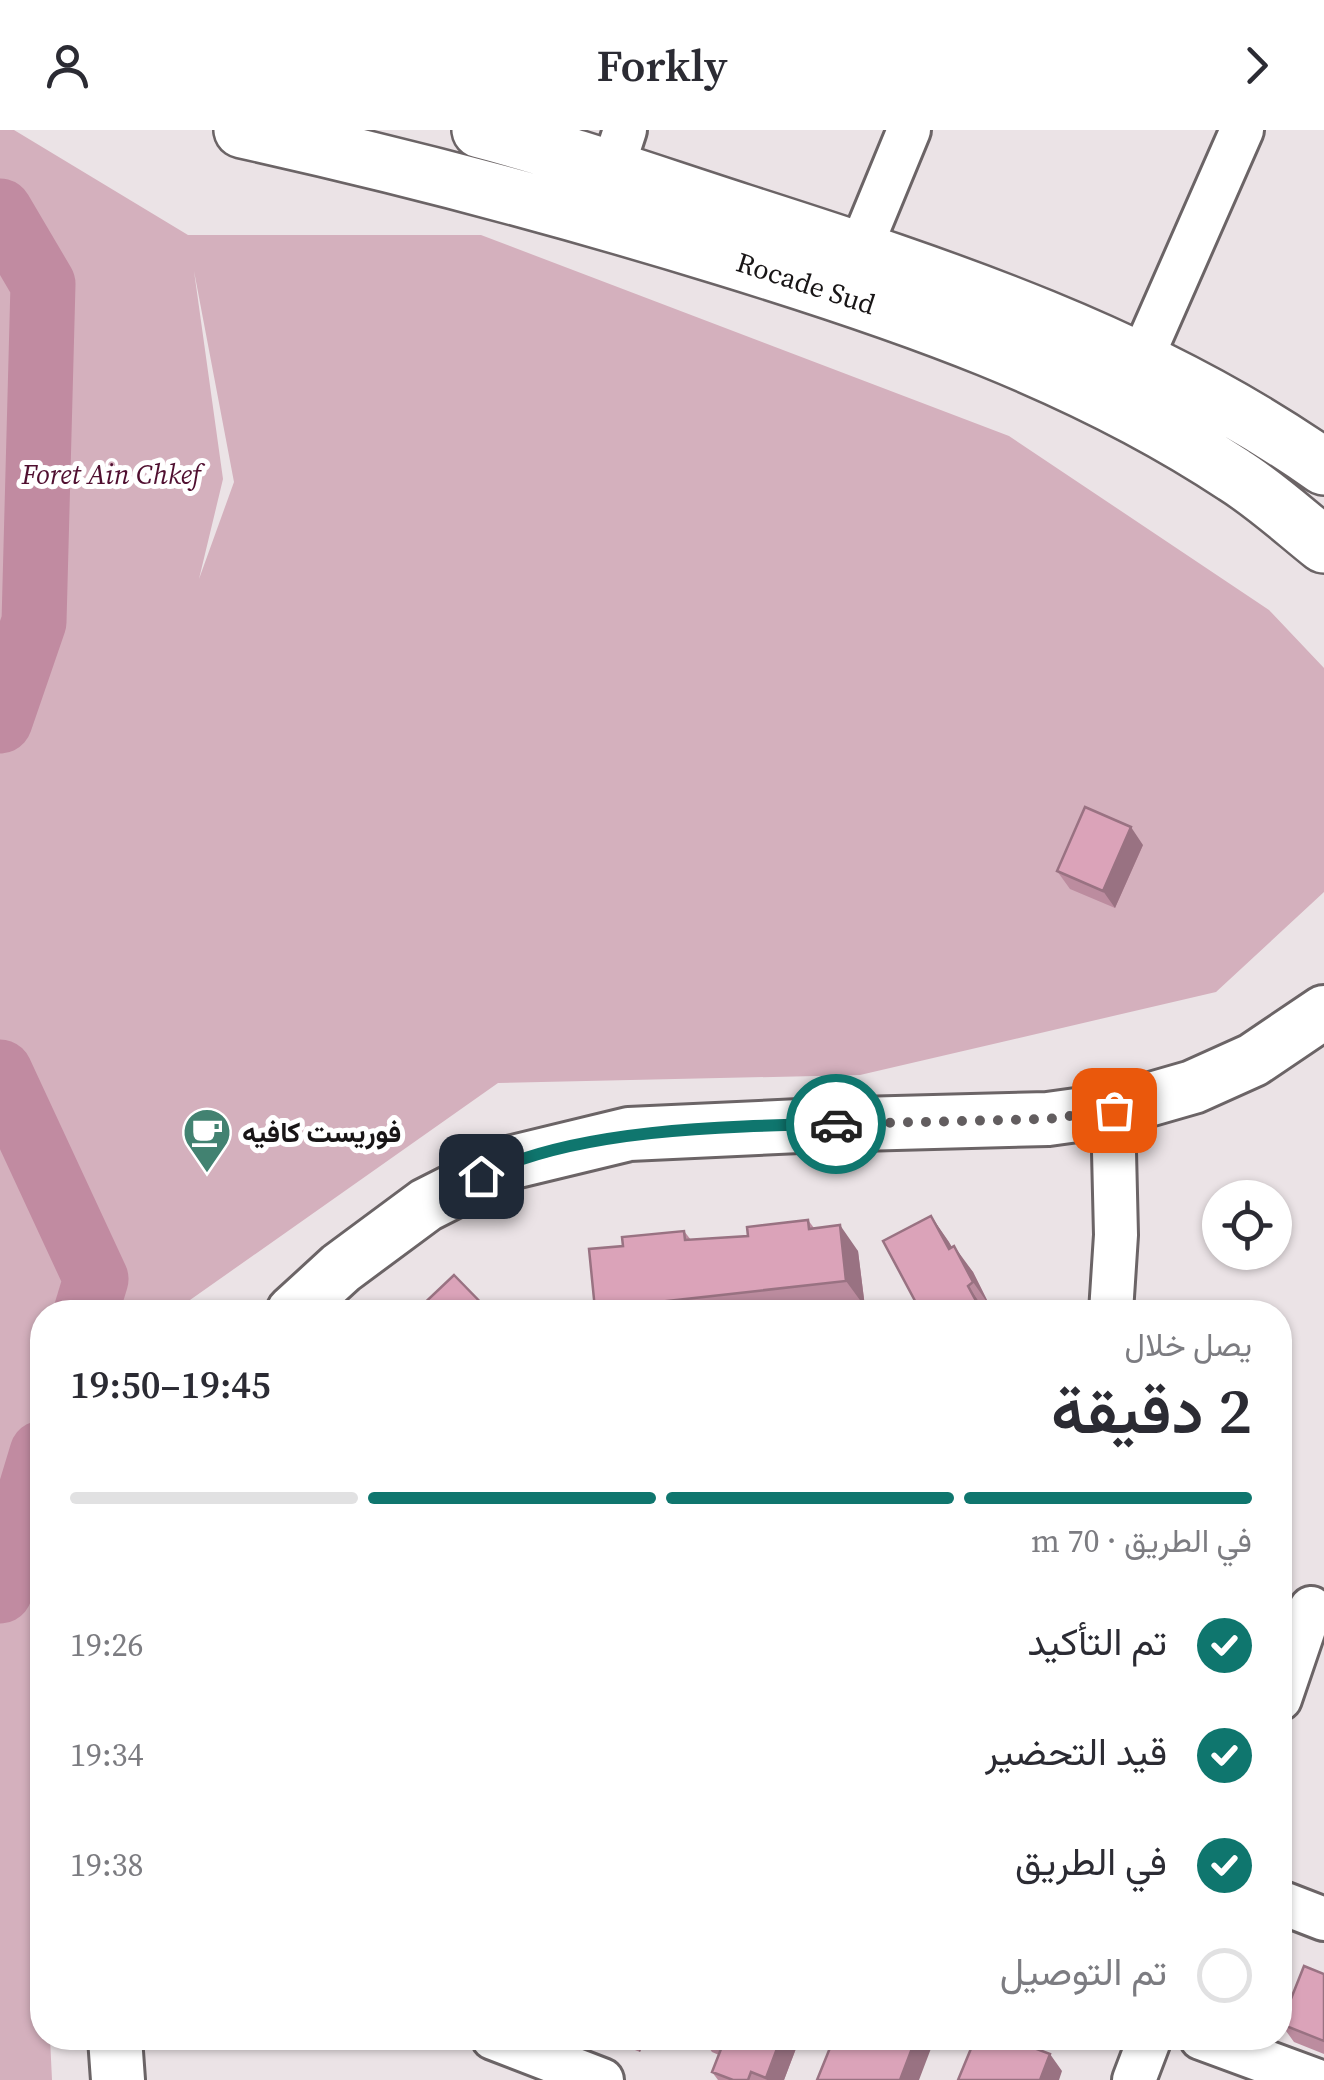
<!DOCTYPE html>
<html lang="ar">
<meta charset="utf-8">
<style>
body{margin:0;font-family:"Source Serif 4",Vazirmatn,serif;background:#f7f7f7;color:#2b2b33;direction:rtl;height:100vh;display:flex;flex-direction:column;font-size:38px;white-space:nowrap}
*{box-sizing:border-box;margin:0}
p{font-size:32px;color:#7c7c81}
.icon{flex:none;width:55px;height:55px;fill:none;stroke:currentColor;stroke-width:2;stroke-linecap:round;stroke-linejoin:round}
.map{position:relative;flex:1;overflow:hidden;direction:ltr}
.panel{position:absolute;left:30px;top:1170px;width:1262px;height:750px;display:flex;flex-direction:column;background:#fff;border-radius:40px;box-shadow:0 2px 8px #0004;direction:rtl}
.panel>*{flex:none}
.fabs{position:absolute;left:1202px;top:1050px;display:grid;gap:20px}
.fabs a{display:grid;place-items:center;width:90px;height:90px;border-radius:50%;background:#fff;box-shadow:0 2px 8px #0004;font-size:50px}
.pin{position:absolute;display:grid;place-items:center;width:85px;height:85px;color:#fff;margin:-42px;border-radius:20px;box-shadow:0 5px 15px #0006}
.courier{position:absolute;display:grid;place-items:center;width:100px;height:100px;margin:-50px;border:8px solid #0f766e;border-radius:50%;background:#fff;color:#222;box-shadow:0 2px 12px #0007}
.overview em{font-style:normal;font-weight:600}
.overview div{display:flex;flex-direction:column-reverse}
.overview{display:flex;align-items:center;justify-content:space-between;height:170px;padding:0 40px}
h1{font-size:65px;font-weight:600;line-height:75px}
.bar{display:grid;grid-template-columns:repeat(4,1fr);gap:15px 10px;align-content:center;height:120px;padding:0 40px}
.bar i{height:12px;border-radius:8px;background:#e1e1e2}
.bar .active{background:#0f766e}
.bar p{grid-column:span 4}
ol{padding:0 40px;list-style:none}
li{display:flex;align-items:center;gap:30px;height:110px}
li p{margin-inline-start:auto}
li .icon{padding:10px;border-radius:50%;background:#0f766e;color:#fff;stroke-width:4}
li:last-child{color:#7c7c81}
li i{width:55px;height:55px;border:5px solid #e1e1e2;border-radius:50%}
header{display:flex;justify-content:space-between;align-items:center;height:130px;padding:0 40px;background:#fff;font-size:45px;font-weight:600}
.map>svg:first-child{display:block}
.green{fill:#d4b0bd;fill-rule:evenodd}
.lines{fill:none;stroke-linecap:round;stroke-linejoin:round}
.river{stroke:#c18ba1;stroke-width:65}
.minor-casing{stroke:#6b6466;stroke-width:48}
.tertiary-casing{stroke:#6b6466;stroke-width:58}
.trunk-casing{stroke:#6b6466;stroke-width:60}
.minor{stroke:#fff;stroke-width:42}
.tertiary{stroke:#fff;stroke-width:52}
.trunk{stroke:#fff;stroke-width:55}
.wall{fill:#bc8c9f}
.shaded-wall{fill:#997282}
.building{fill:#dba3b9;stroke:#997282;stroke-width:2.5}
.done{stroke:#625d5f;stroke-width:10;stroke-dasharray:0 18}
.route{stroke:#0f766e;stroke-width:12}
.labels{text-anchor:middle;stroke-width:10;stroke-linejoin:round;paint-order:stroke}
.street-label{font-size:28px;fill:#181516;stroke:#fff}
.park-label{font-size:28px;font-style:italic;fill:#500f30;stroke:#fff}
.poi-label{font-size:28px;font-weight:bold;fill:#181516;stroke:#fff;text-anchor:start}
</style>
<header><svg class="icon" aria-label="forward" viewBox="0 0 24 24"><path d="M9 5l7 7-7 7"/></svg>Forkly<svg class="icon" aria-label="person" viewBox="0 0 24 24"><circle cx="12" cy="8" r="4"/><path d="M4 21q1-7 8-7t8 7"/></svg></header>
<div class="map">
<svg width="1324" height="1950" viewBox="0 0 1324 1950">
<rect width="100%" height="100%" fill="#ebe3e6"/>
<!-- green -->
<path class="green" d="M0,0H14L188,105H481L1009,306L1269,480L1324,538V762L1216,862L860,945L498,953L190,1170L186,1182H42V1629L40,1638L42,1908H50L52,1950H0ZM194,141L234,352L199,449L223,349Z"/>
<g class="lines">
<!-- river -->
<path class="river" d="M0,81L43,154L34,492L0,591
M0,942L96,1149L86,1182
M0,1461L42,1323"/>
<!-- minor casing -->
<g class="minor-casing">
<path id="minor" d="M612,40L625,0
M860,119L909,0
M1140,232L1242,0
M1111,1182L1116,1105L1113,980
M1280,1569L1311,1478
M1280,1772L1324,1789
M493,1908L602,1950
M1201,1908L1315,1950
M1134,1950L1150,1908"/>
</g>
<!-- tertiary casing -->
<g class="tertiary-casing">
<path id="tertiary" d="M293,1182L341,1138L426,1075L509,1033L629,1004L821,995L1048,989L1113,980L1193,957L1253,930L1324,882
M115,1908L118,1950"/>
</g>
<!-- trunk casing -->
<g class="trunk-casing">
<path id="trunk" d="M242,0C405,36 567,79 726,128C902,182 1080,243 1234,345C1266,365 1295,392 1324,415
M480,0C568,23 655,54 742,82C942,146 1151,215 1324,337"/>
</g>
<!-- minor -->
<use href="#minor" class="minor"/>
<!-- tertiary -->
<use href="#tertiary" class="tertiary"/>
<!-- trunk -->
<use href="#trunk" class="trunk"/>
</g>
<!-- wall -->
<path class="wall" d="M1143,715L1115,778L1070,759L1057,741Z
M931,1086L952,1117L973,1142L991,1178L986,1182H921Z
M808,1090L814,1098L858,1121L865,1177L813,1182H598L595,1179L623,1116L684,1101L691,1110L748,1106Z
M1324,1844V1924L1294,1912L1281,1894Z
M605,1908H662L660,1915L645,1909L640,1922Z
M702,1908H800L784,1950H718L712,1942L719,1925L712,1922Z"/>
<!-- shaded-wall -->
<path class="shaded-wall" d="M1131,697L1143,715L1115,778L1103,761Z
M931,1086L949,1112L967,1145L949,1119Z
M840,1095L858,1121L865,1177L846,1151Z
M954,1116L973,1142L991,1178L973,1152Z
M968,1156L986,1182H982Z
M630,1908H644L645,1909L640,1922Z
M781,1908H800L784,1950H767L766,1948Z
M916,1908H935L919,1950H900Z
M1050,1924L1062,1941L1059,1950H1040Z"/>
<!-- building -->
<path class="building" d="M1085,677L1131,697L1103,761L1057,741Z
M931,1086L949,1119L954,1116L973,1152L968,1156L982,1182H921L883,1111Z
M808,1090L809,1099L840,1095L846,1151L595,1179L589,1119L623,1116L622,1107L684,1101L685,1110L748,1106L747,1097Z
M454,1145L490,1182H415Z
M1304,1836L1324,1844V1911L1281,1894Z
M707,1908H781L766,1948L751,1942L748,1950H733L712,1942L723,1914Z
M834,1908H916L900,1950H817Z
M1001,1908H1008L1050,1924L1040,1950H958L975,1909L997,1918Z"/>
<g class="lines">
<!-- done -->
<path class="done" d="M836,994L1048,989L1114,980"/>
<!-- route -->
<path class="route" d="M481,1046C576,998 730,996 836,994"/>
</g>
<!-- icons -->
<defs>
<g id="cafe-pin" transform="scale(2.5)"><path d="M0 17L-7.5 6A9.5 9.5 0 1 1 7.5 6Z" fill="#428271" stroke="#fff"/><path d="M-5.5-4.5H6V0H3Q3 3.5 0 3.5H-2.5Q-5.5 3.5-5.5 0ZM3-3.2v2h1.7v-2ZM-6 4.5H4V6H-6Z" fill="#fff"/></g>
</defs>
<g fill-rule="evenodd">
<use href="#cafe-pin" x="207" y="1002"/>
</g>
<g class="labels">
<!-- street labels -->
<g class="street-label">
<text transform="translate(806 153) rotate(18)" y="10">Rocade Sud</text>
</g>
<!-- park labels -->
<g class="park-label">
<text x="111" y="354">Foret Ain Chkef</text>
</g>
<!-- poi labels -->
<g class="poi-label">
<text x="242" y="1012">فوريست كافيه</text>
</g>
</g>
</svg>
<div class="fabs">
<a><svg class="icon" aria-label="locate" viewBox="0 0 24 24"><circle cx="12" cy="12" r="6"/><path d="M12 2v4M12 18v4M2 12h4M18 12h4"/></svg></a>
</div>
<div class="pin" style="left:1114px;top:980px;background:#ea580c"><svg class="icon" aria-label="bag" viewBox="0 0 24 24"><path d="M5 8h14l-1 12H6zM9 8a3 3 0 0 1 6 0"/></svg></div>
<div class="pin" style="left:481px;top:1046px;background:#1f2937"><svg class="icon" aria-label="home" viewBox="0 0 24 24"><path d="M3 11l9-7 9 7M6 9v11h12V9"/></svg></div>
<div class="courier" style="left:836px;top:994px"><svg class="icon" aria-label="car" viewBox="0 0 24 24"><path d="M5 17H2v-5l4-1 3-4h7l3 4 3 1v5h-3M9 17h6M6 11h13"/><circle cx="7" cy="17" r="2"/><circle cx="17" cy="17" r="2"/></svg></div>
<section class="panel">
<div class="overview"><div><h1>2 دقيقة</h1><p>يصل خلال</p></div><em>19:45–19:50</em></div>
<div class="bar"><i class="active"></i><i class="active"></i><i class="active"></i><i></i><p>في الطريق · 70 m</p></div>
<ol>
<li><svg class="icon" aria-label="check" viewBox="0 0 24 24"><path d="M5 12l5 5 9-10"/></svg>تم التأكيد<p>19:26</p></li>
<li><svg class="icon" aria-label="check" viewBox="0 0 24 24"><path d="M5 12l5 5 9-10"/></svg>قيد التحضير<p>19:34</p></li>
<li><svg class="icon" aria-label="check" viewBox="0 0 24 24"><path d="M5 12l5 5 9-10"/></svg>في الطريق<p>19:38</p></li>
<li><i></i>تم التوصيل</li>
</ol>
</section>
</div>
